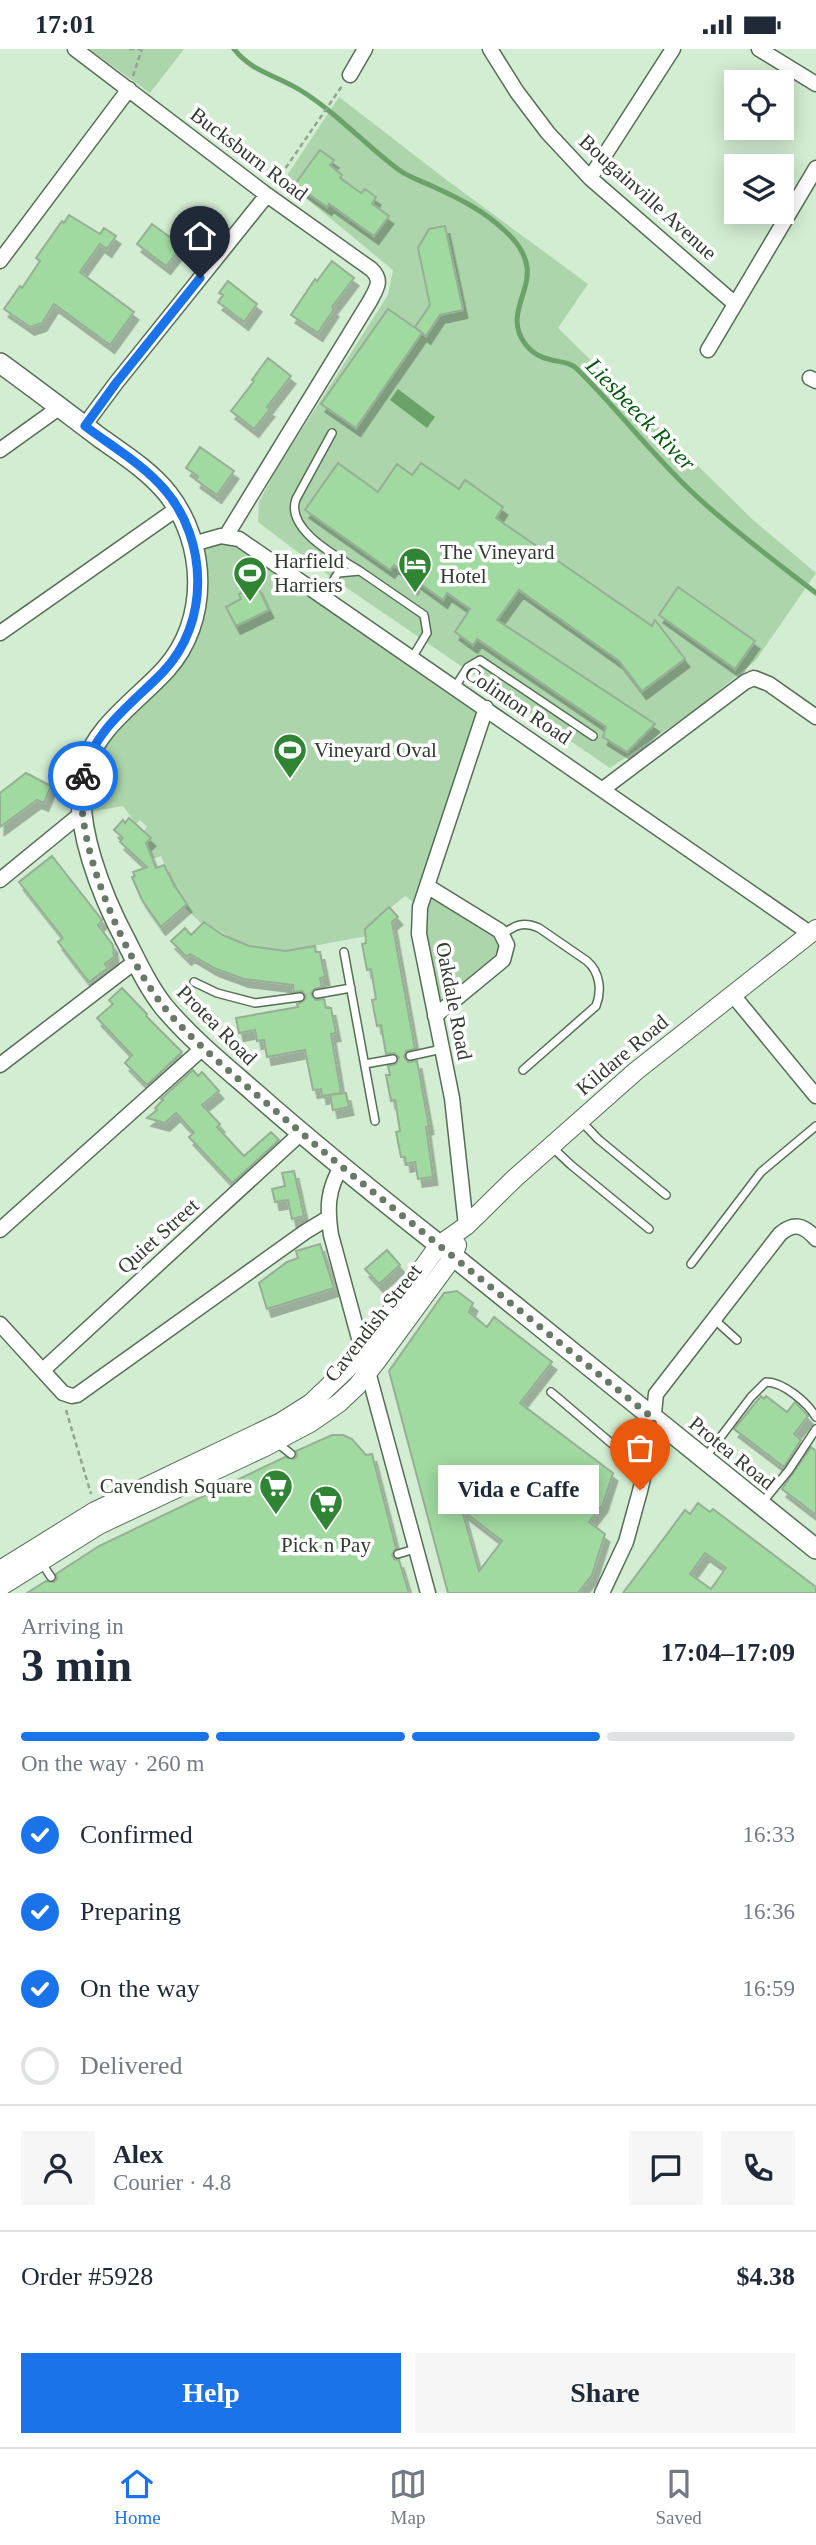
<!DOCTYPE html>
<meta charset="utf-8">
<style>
body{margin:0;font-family:Georgia,serif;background:#f6f6f7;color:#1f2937;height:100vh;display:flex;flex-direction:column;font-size:26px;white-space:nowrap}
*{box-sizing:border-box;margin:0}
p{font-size:23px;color:#747a83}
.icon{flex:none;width:38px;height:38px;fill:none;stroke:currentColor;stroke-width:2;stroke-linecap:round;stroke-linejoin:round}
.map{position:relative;height:1544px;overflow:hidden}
.details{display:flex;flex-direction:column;background:#fff;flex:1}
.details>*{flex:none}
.controls{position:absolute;left:724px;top:21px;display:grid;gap:14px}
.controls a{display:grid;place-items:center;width:70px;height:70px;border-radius:0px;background:#fff;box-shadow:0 4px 18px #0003;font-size:35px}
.pin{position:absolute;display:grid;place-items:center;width:60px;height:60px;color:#fff;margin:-72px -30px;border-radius:50% 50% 50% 0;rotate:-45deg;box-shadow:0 0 7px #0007}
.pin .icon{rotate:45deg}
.courier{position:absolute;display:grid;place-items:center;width:70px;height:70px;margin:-35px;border:5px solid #1a73e8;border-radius:50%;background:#fff;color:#222;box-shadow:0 2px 9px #0007}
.bubble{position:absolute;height:49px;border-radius:0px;background:#fff;box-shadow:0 4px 18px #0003;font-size:23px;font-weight:800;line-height:49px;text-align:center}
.overview em{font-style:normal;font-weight:800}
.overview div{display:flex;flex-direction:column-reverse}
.overview{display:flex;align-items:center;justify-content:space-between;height:119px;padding:0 21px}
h1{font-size:46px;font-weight:800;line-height:52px}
.bar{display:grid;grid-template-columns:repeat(4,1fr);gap:10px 7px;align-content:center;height:84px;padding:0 21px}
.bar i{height:9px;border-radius:5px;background:#e0e1e3}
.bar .current{background:#1a73e8}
.bar p{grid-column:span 4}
.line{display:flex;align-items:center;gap:18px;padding:0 21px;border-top:2px solid #e0e1e3}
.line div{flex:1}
.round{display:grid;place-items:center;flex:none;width:74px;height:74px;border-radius:0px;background:#f6f6f7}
ol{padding:0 21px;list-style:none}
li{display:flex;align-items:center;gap:21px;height:77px}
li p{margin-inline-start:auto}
li .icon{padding:7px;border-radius:50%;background:#1a73e8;color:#fff;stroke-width:4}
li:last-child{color:#747a83}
li i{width:38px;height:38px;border:4px solid #e0e1e3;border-radius:50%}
.cta{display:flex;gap:14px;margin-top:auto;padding:14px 21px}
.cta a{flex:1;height:80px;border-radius:0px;background:#1a73e8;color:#fff;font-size:28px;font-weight:800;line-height:80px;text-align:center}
.cta a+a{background:#f6f6f7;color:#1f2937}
.status{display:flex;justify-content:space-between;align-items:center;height:49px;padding:0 35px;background:#fff;direction:ltr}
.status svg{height:19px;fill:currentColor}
.dock{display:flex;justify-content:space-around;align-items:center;height:98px;border-top:2px solid #e0e1e3;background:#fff;font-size:19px;color:#747a83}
.dock a{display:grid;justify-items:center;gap:4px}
.dock .current{color:#1a73e8}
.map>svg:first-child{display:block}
.green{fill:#acd5ab}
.water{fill:#6ba26a}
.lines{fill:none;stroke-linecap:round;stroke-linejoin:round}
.stream{stroke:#6ba26a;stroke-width:5}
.building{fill:#a1daa0;stroke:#96af95;stroke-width:2;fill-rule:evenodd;filter:url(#shadow)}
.service-casing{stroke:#566e56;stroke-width:10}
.minor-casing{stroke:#566e56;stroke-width:17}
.tertiary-casing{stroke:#566e56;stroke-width:20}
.secondary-casing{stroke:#566e56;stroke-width:22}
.path{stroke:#91a590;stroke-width:2.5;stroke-dasharray:5 3.5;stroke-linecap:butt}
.service{stroke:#fff;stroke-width:7}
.minor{stroke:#fff;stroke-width:14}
.tertiary{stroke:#fff;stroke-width:18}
.secondary{stroke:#fff;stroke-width:19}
.done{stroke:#697968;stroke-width:7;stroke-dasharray:0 12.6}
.route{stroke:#1a73e8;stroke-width:9}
.labels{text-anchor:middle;stroke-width:7;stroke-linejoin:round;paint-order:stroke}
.street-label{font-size:21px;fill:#313b30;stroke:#fff}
.poi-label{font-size:21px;fill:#313b30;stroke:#fff;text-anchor:start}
.water-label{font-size:23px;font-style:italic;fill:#00570c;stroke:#fff}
</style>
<div class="status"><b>17:01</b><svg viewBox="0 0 49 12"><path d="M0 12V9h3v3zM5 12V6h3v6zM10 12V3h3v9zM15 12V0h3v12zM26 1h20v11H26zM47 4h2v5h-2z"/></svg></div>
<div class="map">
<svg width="816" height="1544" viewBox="0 0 816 1544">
<defs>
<filter id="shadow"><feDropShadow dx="4.5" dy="8" stdDeviation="0" flood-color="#0004"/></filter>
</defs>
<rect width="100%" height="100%" fill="#d2edd1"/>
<!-- green -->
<path class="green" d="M89,0H184L150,44Z
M339,48L448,132L588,235L558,279L752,470L816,524L756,611L694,662L610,719L328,526L258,473L259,453L276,421L388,246L393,221L284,131Z
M221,487L486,659L427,837L501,883L507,900L435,967L420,858L405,847L365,880L367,887L286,902L255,903L205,873L202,875L184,858L187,855L171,833L161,807L150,811L141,803L151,789L144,782L147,778L140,771L136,775L123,757L82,764L84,722L186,587L193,495Z"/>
<!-- water -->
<path class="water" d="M398,340L435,368L427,379L390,351Z"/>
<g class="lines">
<!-- stream -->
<path class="stream" d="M234,0C252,23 276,26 300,41C336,63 365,96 399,121C409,128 421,132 432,137C458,149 483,161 504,181C559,230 495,256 526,296C543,317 565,308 577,320C617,359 651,405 693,444C731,480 774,511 816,544"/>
</g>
<!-- building -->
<path class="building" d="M320,101L334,111L330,116L342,126L340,129L361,144L365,140L376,148L372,155L389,167L374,187L329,155L327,158L295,135Z
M69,166L100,185L104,179L116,187L107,200L100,195L80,223L134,263L110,296L54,255L42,274L30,278L4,260L20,237L22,239L40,212L36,209L62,172L64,174Z
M152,175L182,197L166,217L137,195Z
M445,177L463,261L440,266L426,287L422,284L356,379L321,355L388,260L421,283L415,278L430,256L418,199L429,180Z
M332,212L354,229L332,258L334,260L318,284L291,266L315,230L317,232Z
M228,232L257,255L244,273L218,253L223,246L219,244Z
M268,309L291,327L267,358L270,360L254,380L231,362L254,332L252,331Z
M200,398L234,422L217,446L196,431L198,427L186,419Z
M338,414L378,443L397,415L412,426L421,414L459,440L465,431L503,458L496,469L652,577L655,571L685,610L642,642L619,612L519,541L497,571L655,675L627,703L603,688L606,678L477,590L473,596L455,583L470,560L447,544L443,551L394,516L390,521L305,461Z
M257,536L269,561L236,577L226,558L241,550L239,545Z
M678,538L755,592L735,620L659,566Z
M26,724L51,737L44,754L37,751L0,778V744Z
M129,769L151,789L146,794L156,819L164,816L174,836L187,855L161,878L142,851L132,828L135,827L133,823L147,818L120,793L123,789L114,781L123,771L125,774Z
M52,807L102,871L98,876L113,896L114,908L105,915L108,919L89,933L58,893L63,889L19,833Z
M389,858L398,868L392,873L415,1000L406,1002L404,1008L408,1013L417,1012L429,1077L426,1078L433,1128L418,1130L415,1113L406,1115L405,1108H401L396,1083L400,1082L395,1051L391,1052L386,1026H390L388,1017L396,1015L399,1008L394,1004L386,1005L381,976L377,977L372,951L376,950L371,920L367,921L362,895L366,894L365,880Z
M204,873L223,886L249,897L286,902L315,897L316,903H320L325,928L320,929L322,938L314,940L311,945L316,951L324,950L326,959H331L336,984L331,985L341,1044L322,1047L321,1040L313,1041L305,1001L267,1008L264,991L257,992L255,981L239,984L236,969L298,958L297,955L304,952L306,947L302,942L294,943L293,936L244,930L214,919L190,905L187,908L171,892L185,879L191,886Z
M122,939L147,965L146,967L182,1003L147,1036L125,1014L132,1006L97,969L113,955L109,951Z
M193,1021L198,1027L202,1023L219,1042L202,1056L220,1075L217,1078L244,1107L271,1083L279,1091L232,1134L189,1088L194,1084L176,1064L165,1074L147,1069L157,1061L155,1059L163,1051L161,1050Z
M346,1044L349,1058L333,1061L330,1046Z
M294,1122L304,1167L292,1170L288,1151L275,1153L272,1140L285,1137L282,1124Z
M320,1195L334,1239L267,1260L259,1234L287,1213L298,1209L296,1202Z
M387,1201L400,1216L379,1235L365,1220Z
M457,1242L473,1254L469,1263L487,1278L494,1268L552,1313L520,1354L613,1424L603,1455L589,1473L605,1485L592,1526L578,1544H448L389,1322L444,1244ZM462,1461L502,1492L479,1522Z
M761,1347L764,1350L766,1347L787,1363L795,1353L808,1367L794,1385L801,1391L784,1418L734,1380Z
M332,1386H343L352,1390L366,1406L372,1405L396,1499L392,1506L394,1510L399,1511L409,1544H27L46,1532L54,1533L57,1530L56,1525L99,1497L285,1408L294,1410L297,1407L296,1402Z
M811,1398L816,1402V1466L782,1440Z
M698,1454L710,1463L713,1460L816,1538V1544H623L685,1461L690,1465ZM705,1504L726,1519L711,1540L690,1525Z"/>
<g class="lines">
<!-- service casing -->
<g class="service-casing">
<path id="service" d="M332,384L296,450C285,481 338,508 360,522
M323,548L338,524L360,522L424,566L427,584L412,609
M455,638L468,618L480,611L593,687
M503,885C515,876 524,872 539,879L587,912C600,923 602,942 596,957L523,1021
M344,903L375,1072
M194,933L217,944L255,954L300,948
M317,945L351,939
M410,1007L442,1000
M365,1015L393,1010
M581,1072L598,1090L666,1146
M551,1097L571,1116L649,1180
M691,1215L761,1123L816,1077
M715,1271L737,1291
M551,1343L644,1422
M274,1397H281L291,1405
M704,1410L751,1348L766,1333C783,1333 807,1353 816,1368
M761,1455L789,1421L816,1380
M398,1505L415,1500
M41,1513L51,1528"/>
</g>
<!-- minor casing -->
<g class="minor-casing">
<path id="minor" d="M75,0L267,146L371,220C383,231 377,239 370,252L226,487
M490,0L517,43L548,84L590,129L734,254
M759,0L816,35
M350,26L365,0
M590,129L673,0
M0,212L129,40
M708,301L816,119
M810,329L816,332
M84,377L116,334L267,146
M0,401L60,358
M193,495L221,487L239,490L811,885
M0,584L178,459
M603,740L745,633L754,629L769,635L816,668
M0,831L82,764
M427,837L500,882L507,896L503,911L435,967
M732,945L816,1047
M0,1016L136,912
M342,1117C327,1140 327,1160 331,1186L428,1544
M466,1177L452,1049L419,885L420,858L486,659
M0,1181L204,998
M0,1275L63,1344L72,1347L77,1346L305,1183L328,1169
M43,1321L301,1084
M602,1544L626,1493L640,1442L650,1400L656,1345L780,1185C794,1173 804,1176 816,1190"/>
</g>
<!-- tertiary casing -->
<g class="tertiary-casing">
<path id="tertiary" d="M0,1521L95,1462L281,1373L311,1354L349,1318L362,1303L439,1196L466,1177L515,1129L636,1022L816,880
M0,1538L99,1476L265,1398L310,1374L339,1354L357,1337L376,1313L453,1208L457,1196"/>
</g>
<!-- secondary casing -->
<g class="secondary-casing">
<path id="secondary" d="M0,314C33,338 66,363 99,388C123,405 150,422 168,445C207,495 209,572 166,620C137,652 95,678 84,721C71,773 103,849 127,894C138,916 149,939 164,958C191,990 223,1016 254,1043C314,1096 376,1146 438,1195C564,1296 690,1399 816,1500"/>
</g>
<!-- path -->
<path class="path" d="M129,0H143
M133,27L142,0
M276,133L342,37
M417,546L423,537
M66,1361L91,1445"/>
<!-- service -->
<use href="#service" class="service"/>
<!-- minor -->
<use href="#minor" class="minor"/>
<!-- tertiary -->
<use href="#tertiary" class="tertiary"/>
<!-- secondary -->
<use href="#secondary" class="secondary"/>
</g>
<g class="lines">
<!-- done -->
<path class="done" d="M83,727C72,791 124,908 164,958C185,984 211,1006 236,1028C271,1058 306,1088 341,1117C445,1201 550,1286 654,1370L650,1400L640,1441"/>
<!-- route -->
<path class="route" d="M83,727C92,682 133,654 163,623C210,574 208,491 165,441C143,415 111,397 85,377L116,334L200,229"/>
</g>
<!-- icons -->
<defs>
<g id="hotel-pin" transform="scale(1.75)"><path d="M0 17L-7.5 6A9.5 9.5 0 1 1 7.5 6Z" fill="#2f8533" stroke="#fff"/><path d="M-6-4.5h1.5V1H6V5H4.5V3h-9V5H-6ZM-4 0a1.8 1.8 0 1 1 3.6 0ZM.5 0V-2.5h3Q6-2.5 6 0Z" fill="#fff"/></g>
<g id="stadium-pin" transform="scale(1.75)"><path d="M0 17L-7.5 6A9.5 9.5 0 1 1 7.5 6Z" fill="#2f8533" stroke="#fff"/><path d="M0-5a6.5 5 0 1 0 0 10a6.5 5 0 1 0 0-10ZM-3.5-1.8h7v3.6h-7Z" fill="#fff"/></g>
<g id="supermarket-pin" transform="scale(1.75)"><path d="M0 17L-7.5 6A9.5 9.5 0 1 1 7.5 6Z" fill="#2f8533" stroke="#fff"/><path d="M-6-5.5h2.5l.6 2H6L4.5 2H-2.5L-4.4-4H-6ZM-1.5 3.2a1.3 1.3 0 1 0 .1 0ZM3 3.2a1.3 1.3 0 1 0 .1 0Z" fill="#fff"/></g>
</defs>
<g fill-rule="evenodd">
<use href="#hotel-pin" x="415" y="515"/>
<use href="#stadium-pin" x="250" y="524"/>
<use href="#stadium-pin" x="290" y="701"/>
<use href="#supermarket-pin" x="276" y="1437"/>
<use href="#supermarket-pin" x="326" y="1453"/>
</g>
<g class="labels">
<!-- street labels -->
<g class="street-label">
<text transform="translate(249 105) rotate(37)" y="7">Bucksburn Road</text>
<text transform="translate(648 148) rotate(42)" y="7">Bougainville Avenue</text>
<text transform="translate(518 656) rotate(34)" y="7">Colinton Road</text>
<text transform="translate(454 952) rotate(79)" y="7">Oakdale Road</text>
<text transform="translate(217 976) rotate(45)" y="7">Protea Road</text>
<text transform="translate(622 1006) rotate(-40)" y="7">Kildare Road</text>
<text transform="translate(158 1187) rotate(-42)" y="7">Quiet Street</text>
<text transform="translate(373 1274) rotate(-52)" y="7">Cavendish Street</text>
<text transform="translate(732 1404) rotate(39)" y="7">Protea Road</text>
</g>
<!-- poi labels -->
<g class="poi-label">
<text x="440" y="510">The Vineyard<tspan x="440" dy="24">Hotel</tspan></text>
<text x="274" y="519">Harfield<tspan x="274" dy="24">Harriers</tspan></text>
<text x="314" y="708">Vineyard Oval</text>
<text x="252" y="1444" text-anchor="end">Cavendish Square</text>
<text x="326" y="1503" text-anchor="middle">Pick n Pay</text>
</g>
<!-- water labels -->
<g class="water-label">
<text transform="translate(641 365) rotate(46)" y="8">Liesbeeck River</text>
</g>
</g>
</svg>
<div class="controls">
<a><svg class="icon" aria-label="locate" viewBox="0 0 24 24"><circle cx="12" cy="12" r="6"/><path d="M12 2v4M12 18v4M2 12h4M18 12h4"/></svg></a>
<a><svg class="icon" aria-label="layers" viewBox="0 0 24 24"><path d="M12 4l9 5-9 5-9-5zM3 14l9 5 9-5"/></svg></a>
</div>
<div class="pin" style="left:640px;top:1441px;background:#ea580c"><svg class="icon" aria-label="bag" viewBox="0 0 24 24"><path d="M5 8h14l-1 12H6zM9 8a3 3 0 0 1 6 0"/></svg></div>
<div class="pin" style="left:200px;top:229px;background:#1f2937"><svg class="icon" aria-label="home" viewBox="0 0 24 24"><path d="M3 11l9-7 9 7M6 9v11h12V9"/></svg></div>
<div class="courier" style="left:83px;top:727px"><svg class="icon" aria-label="bike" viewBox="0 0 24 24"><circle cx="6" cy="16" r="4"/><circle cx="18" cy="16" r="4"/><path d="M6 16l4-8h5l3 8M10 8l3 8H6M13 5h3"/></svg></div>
<div class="bubble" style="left:438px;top:1416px;width:161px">Vida e Caffe</div>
</div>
<section class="details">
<div class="overview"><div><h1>3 min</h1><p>Arriving in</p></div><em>17:04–17:09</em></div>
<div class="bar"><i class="current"></i><i class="current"></i><i class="current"></i><i></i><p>On the way · 260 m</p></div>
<ol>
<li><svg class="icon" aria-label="check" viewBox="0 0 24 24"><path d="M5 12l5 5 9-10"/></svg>Confirmed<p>16:33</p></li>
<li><svg class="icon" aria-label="check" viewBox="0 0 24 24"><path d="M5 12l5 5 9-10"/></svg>Preparing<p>16:36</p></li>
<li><svg class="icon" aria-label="check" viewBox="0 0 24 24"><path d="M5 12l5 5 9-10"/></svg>On the way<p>16:59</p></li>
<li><i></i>Delivered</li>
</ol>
<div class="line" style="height:126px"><a class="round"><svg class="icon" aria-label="person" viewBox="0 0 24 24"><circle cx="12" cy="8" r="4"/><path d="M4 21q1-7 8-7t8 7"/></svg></a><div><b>Alex</b><p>Courier · 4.8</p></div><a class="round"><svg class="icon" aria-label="chat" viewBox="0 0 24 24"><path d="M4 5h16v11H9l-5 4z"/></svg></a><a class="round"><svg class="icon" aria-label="phone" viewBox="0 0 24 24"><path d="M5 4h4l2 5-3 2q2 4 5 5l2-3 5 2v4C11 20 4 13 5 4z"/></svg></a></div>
<div class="line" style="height:91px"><div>Order #5928</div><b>$4.38</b></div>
<div class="cta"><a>Help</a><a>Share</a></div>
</section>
<nav class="dock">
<a class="current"><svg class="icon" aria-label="home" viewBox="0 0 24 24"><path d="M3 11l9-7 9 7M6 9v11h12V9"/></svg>Home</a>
<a><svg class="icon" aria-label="map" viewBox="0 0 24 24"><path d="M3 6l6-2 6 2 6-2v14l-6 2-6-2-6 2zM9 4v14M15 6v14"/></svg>Map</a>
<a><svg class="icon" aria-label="saved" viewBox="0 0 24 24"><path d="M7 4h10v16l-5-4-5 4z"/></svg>Saved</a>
</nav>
